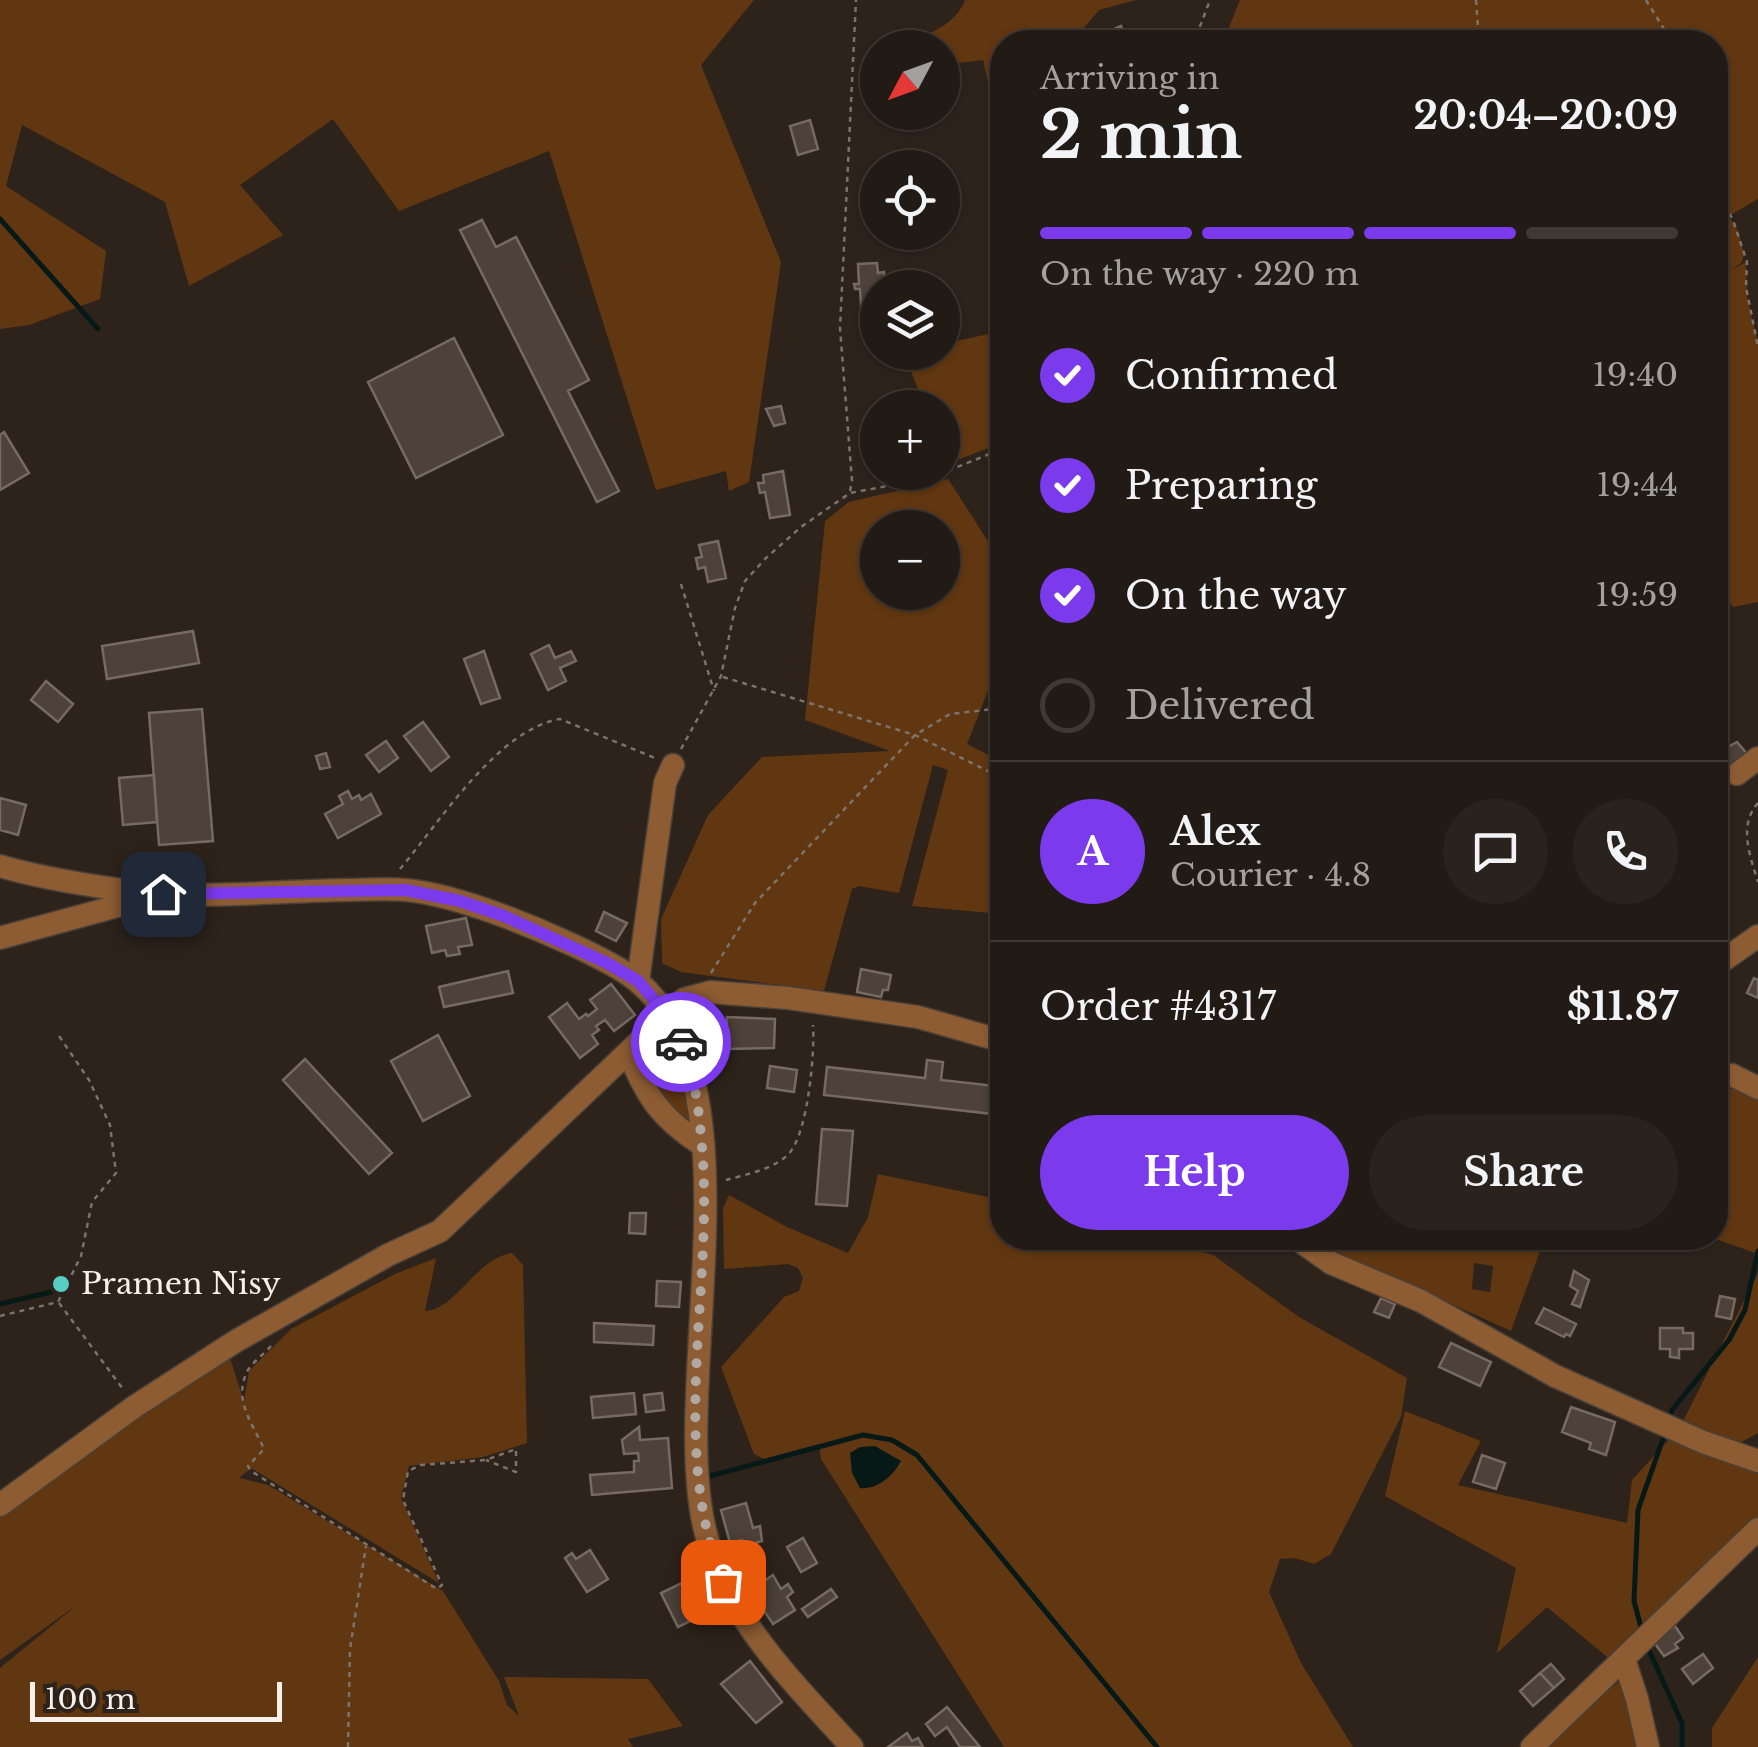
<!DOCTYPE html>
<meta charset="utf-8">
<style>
body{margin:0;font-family:"Libre Baskerville",serif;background:#2a231d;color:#f1f3f6;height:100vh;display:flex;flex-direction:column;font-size:38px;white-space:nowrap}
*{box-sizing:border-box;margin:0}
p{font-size:32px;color:#a2a1a0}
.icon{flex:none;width:55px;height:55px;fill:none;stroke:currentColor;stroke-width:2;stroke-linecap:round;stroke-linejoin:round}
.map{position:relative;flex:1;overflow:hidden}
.side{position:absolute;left:990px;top:30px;width:738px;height:1220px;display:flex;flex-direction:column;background:#221a14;border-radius:40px;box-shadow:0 2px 8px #0004,0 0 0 2px #3f3834}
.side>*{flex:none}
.needle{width:65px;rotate:229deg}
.controls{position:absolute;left:860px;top:30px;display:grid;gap:20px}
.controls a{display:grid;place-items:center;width:100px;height:100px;border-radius:50%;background:#221a14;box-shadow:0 2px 8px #0004,0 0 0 2px #3f3834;font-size:50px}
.scale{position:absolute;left:30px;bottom:25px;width:252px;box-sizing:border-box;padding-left:10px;border:5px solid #f8f0eb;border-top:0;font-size:28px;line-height:35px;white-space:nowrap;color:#f8f0eb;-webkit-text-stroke:8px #2d231b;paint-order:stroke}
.pin{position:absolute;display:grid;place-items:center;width:85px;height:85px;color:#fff;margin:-42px;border-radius:20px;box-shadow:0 5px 15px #0006}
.courier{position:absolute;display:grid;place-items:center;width:100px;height:100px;margin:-50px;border:8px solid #7c3aed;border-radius:50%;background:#fff;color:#222;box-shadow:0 2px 12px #0007}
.head em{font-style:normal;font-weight:700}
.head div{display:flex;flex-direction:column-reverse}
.head{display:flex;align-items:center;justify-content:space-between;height:170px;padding:0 50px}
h1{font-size:65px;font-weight:700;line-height:75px}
.bar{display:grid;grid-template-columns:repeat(4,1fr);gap:15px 10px;align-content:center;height:120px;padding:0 50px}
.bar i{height:12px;border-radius:8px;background:#3f3834}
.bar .on{background:#7c3aed}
.bar p{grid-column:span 4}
.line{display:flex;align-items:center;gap:25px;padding:0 50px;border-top:2px solid #3f3834}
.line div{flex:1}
.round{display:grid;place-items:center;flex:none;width:105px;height:105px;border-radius:52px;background:#2a231d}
ol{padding:0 50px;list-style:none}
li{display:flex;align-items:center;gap:30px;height:110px}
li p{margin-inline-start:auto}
li .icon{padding:10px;border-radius:50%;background:#7c3aed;color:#fff;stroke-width:4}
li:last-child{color:#a2a1a0}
li i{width:55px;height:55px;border:5px solid #3f3834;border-radius:50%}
.primary-button{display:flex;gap:20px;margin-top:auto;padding:20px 50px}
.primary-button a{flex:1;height:115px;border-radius:60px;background:#7c3aed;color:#fff;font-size:40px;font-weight:700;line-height:115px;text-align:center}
.primary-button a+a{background:#2a231d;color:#f1f3f6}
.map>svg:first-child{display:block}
.green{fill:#613711;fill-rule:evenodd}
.water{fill:#061917}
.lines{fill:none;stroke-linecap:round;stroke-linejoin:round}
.stream{stroke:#061917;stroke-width:5}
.building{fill:#4d4139;stroke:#766a61;stroke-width:2.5}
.minor-casing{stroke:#494038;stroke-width:25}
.path{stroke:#7c736c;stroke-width:2.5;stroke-dasharray:5 5;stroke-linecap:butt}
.minor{stroke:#8d5c33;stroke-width:22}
.done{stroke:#b1a8a2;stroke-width:10;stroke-dasharray:0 18}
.route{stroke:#7c3aed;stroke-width:12}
.poi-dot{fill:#56cec3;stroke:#2d231b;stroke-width:4}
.labels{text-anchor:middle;stroke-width:9;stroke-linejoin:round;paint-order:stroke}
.poi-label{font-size:30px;fill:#f8f0eb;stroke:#2d231b;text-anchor:start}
</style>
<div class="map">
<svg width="1758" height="1747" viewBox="0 0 1758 1747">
<rect width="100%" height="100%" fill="#2d231b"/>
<!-- green -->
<path class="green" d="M0,0H754L701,65L781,262L749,482L729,491L726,471L656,490L549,151L399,211L333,119L240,185L283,235L189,286L165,202L22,125L6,186L106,251L100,299L29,325L0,329Z
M965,0H1136L1099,10L1084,28L1087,42H1002V115L992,101L983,60L951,64L943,71L942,48L915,47V40C935,31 957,22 965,0Z
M1240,0H1758V199L1729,216L1738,231L1744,253L1742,262L1731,270L1746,262L1747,297L1758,344V602L1733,607L1725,596L1715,599V192L1727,210L1715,180V42H1223Z
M1002,331V443L944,465L942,408L925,407L904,353L942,352L943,344Z
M948,479L1002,563V655L967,744L1002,762V914L912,906L948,770L933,765L899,893L859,886L852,889L824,991L681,972L662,963L661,919L708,815L762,757L890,751L805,720L825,521L849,502ZM878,528H942V592H878Z
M657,1051L677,1058L685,1072L691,1126L669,1109L644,1067L648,1058Z
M1716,1087L1752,1092L1758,1100V1254L1716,1239Z
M878,1174L1002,1200V1238H1173L1174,1245L1213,1255L1299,1317L1407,1378L1401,1417L1331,1554L1314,1564L1295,1558L1280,1559L1269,1592L1301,1663L1353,1747H1004L821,1459L819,1444L764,1459L754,1454L721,1367L784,1297L799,1291L803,1278L798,1268L788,1264L724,1269L723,1208L729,1195L787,1227L848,1253L868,1217Z
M1313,1238H1541L1540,1251L1511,1331L1321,1245ZM1474,1263L1493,1266L1490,1292L1472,1289Z
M512,1253L523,1265L527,1443L483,1457L409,1466L401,1498L439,1583L251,1468L239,1478L268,1485L443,1591L499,1681L507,1705L519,1716L504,1677L648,1679L683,1726L628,1739L633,1747H0V1668L77,1605L0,1660V1512L125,1416L230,1358L244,1402L249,1371L291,1329L395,1274L436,1258L425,1311C456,1310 475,1259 512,1253Z
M1758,1273V1433L1736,1445L1683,1421Z
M1405,1411L1481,1441L1458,1485L1627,1523L1632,1480L1674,1434L1758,1474V1517L1612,1661L1547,1607L1497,1653L1516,1568L1385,1496Z
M1758,1657V1747H1712V1728Z
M1625,1677L1638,1747H1549L1611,1684L1612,1687Z"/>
<!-- water -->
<path class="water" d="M875,1446L901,1461C893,1476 877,1490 860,1488L852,1473L850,1453L860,1447Z"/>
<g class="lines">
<!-- stream -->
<path class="stream" d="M0,219L98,329
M0,1304L59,1290
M1670,1418L1672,1410L1729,1340L1745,1310L1758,1251
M710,1476L863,1435L892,1440L917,1455L1157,1747
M1642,1631L1634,1601L1638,1510L1665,1433
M1647,1646L1682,1723V1747"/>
</g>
<!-- building -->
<path class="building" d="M1121,26L1129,42H1107L1103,34Z
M810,120L818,149L798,155L790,126Z
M482,220L496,247L516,237L589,380L568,391L619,491L597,502L460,230Z
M877,263L878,273L884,272L885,288H878V304L861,305L860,289H855L854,284H859L858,264Z
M454,338L503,435L416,478L368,382Z
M781,406L785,423L774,426L766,409Z
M4,432L29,473L0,490V435Z
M783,471L790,515L770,518L765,492L760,493L758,483H764L763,475Z
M718,541L726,578L708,582L705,567L698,569L696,558L702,557L699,545Z
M193,631L199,663L107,679L102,646Z
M549,645L555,658L571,651L576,661L560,668L566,681L548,690L531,654Z
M484,651L500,698L481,704L464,659Z
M46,681L73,704L58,722L31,700Z
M202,709L213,841L159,845L149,713Z
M423,722L449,757L431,771L404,736Z
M386,741L398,758L379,772L366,755Z
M1737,742L1748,755L1726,768L1716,753Z
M326,753L330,767L320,769L316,756Z
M154,775L157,822L123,825L119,778Z
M348,791L352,799L359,795L361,800L371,794L381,814L338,838L325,814L343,804L339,796Z
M0,798L26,805L18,835L0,830Z
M604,912L627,923L616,941L596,931Z
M466,918L472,945L458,947L460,954L447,956L445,950L432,953L426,926Z
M861,969L891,975L888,990H883L881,997L857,992Z
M508,971L513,993L444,1007L439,987Z
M1754,978L1758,980V998L1747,993Z
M611,984L635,1015L614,1031L605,1020L596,1026L599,1030L592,1035L598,1044L580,1058L549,1017L567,1003L579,1019L586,1014L588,1016L597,1009L590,1000Z
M727,1017L775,1019L774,1048L725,1049Z
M438,1035L470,1096L423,1121L391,1061Z
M305,1059L392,1153L369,1174L283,1080Z
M927,1060L943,1062L941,1080L996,1086L993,1114L824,1095L827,1067L925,1078Z
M770,1066L797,1070L794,1092L767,1088Z
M822,1129L853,1131L847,1206L816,1204Z
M630,1213H646L645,1234L629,1233Z
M1574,1271L1589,1280L1580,1307L1572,1304L1578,1291L1570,1286Z
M657,1281L681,1282L679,1307L656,1306Z
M1720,1296L1735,1299L1731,1319L1716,1316Z
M1381,1298L1395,1304L1389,1318L1374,1312Z
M1544,1308L1576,1324L1570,1336L1566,1334L1564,1337L1536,1323Z
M594,1323L654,1326L653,1345L594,1342Z
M1660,1328H1683V1333H1693V1349H1679V1358L1670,1357V1349H1660Z
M1451,1343L1491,1362L1480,1386L1439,1367Z
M634,1393L636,1414L593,1418L591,1397Z
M662,1393L664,1410L646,1412L644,1395Z
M1571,1407L1615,1422L1606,1455L1589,1449L1591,1443L1562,1432Z
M639,1427L640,1440L668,1438L672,1488L592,1495L590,1475L634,1472V1461H639L638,1453L624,1454L622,1440Z
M1482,1455L1505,1463L1496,1489L1473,1482Z
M746,1503L753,1528L760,1526L762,1541L744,1546L742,1540L730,1543L721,1510Z
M803,1538L817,1563L801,1572L787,1547Z
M590,1550L608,1579L587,1592L565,1558L572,1553L576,1559Z
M773,1575L781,1589L788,1584L793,1592L787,1597L795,1610L773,1624L750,1590Z
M684,1582L701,1616L678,1627L661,1593Z
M831,1589L837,1597L808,1617L802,1609Z
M1675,1626L1683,1638L1675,1644L1678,1648L1664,1656L1653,1641Z
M1703,1654L1713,1668L1693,1684L1682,1669Z
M750,1661L782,1702L756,1723L721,1684Z
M1551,1664L1564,1679L1554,1688L1540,1673Z
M1540,1673L1554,1688L1533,1706L1520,1691Z
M947,1707L980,1747H960L947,1727L935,1736L926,1724Z
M907,1733L912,1741L918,1738L923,1747H888Z"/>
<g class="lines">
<!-- minor casing -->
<g class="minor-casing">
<path id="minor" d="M1737,774L1758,758
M0,866C44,879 118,891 164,894C224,897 286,891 346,890C366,890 387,888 406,890C438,893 471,904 501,915C536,928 610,959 637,981C763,1084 669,1383 705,1530C725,1617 794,1683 852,1747
M0,938L151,897
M1715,966L1758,936
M638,981L665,783L673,765
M629,1053C647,1098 661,1118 702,1145
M1715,1075H1732L1758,1088
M1296,1238L1331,1263L1421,1301L1555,1376L1703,1442L1758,1461
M0,1505L134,1407L236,1341L388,1255L440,1231L684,999L710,992L788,998L918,1017L1002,1041
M1624,1659L1637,1699L1648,1747
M1532,1747L1758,1529"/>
</g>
<!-- path -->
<path class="path" d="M1476,0L1479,42
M1646,0L1672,42
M1187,42L1199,29L1210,0
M1715,187L1733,220L1747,262L1746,287L1758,347
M850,491L852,481L840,328L856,0
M681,584L714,691
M723,677L915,735L1002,778
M681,749L721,676L735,608L745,581L766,558L801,527L850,493L930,478L1002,449
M1758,803C1738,825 1750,856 1758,882
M400,869C439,823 498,729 560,719L655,758
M711,973L755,903L915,735L950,714L1002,708
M726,1180C747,1174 777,1169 791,1151C808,1128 815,1053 813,1025
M59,1303L123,1389
M0,1316L58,1302L81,1256L92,1202L116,1173L110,1125L89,1080L59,1036
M271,1346C265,1353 253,1362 248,1370C232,1399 253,1424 264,1449L248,1466L251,1471L437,1589L442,1585L403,1500L408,1471L421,1465L486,1460L516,1449V1472L486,1460
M348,1747L350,1649L366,1546"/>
<!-- minor -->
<use href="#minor" class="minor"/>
</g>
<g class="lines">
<!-- done -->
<path class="done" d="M681,1042C695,1076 699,1110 702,1147C714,1290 668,1445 723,1582"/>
<!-- route -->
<path class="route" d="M163,894L406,890L460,901L504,916L607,963L638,981L668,1016L681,1042"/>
</g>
<!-- markers -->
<circle class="poi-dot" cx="61" cy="1284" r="10"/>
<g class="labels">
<!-- poi labels -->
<g class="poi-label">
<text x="81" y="1294">Pramen Nisy</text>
</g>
</g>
</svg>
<div class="controls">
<a><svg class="needle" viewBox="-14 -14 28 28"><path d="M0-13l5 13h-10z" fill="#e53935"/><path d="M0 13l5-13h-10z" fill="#a2a1a0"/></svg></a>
<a><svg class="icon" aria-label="locate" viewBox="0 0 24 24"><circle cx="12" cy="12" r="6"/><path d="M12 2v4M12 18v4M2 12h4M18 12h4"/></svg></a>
<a><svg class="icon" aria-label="layers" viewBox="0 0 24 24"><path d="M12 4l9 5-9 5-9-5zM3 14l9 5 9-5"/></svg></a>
<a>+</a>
<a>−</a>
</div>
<div class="scale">100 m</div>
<div class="pin" style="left:723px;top:1582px;background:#ea580c"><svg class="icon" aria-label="bag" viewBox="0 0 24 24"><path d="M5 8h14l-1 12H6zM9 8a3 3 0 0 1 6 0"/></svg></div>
<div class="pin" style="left:163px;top:894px;background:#1f2937"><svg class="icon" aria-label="home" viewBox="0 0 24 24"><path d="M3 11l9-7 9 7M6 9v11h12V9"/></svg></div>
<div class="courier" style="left:681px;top:1042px"><svg class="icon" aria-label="car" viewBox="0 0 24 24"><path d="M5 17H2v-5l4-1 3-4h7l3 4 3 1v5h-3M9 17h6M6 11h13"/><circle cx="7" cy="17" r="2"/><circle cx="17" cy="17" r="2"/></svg></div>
<section class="side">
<div class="head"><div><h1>2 min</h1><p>Arriving in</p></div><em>20:04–20:09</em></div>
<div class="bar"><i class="on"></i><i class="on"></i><i class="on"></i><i></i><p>On the way · 220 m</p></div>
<ol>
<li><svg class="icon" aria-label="check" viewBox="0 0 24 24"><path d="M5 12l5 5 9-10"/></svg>Confirmed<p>19:40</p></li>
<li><svg class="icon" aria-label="check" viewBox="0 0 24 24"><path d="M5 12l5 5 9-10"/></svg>Preparing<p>19:44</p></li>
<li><svg class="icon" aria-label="check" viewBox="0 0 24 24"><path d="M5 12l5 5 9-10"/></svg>On the way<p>19:59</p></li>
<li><i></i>Delivered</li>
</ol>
<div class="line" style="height:180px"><b class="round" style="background:#7c3aed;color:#fff">A</b><div><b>Alex</b><p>Courier · 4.8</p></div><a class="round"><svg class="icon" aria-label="chat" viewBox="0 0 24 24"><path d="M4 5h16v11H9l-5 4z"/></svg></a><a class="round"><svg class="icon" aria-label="phone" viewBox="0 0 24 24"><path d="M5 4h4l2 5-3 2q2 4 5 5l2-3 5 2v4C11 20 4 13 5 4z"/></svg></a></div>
<div class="line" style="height:130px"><div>Order #4317</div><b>$11.87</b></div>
<div class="primary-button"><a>Help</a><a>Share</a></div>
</section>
</div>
